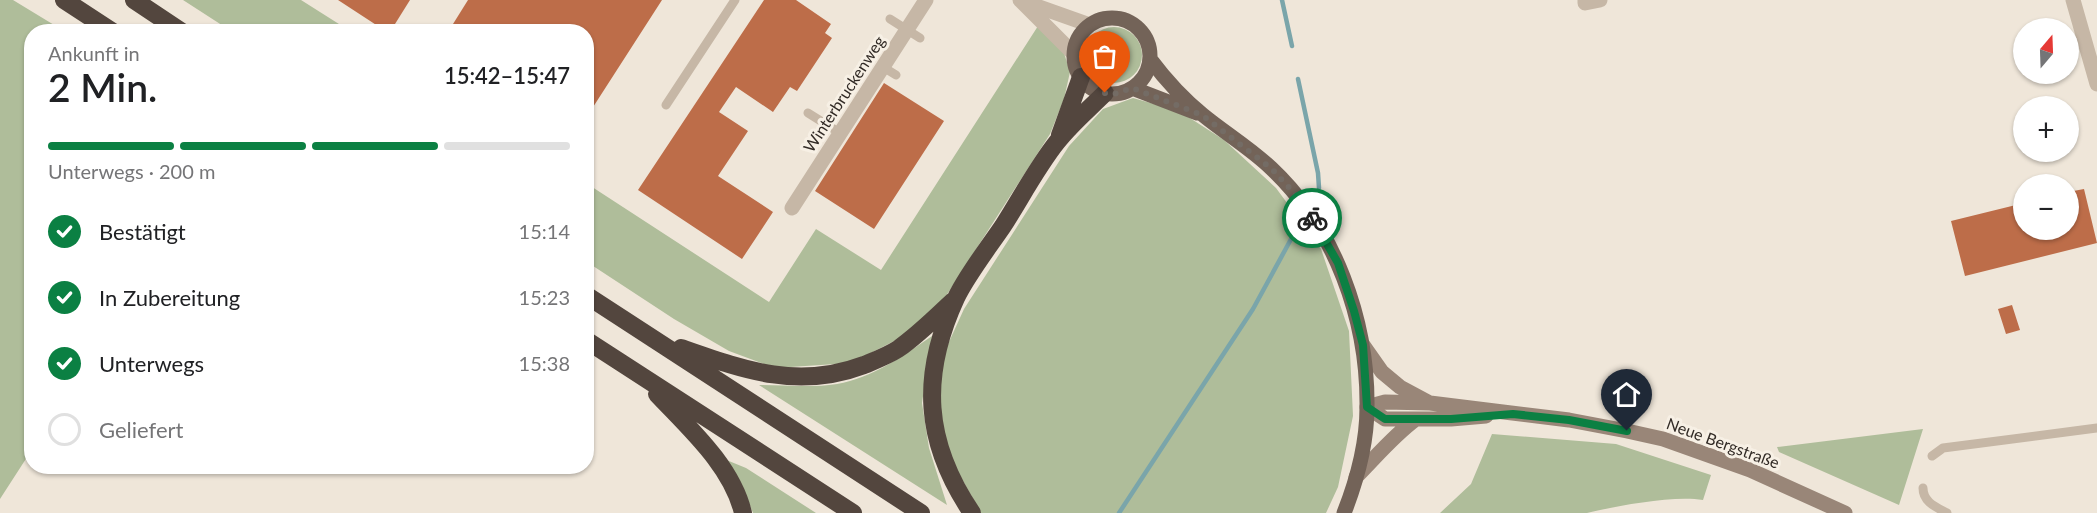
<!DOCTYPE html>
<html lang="de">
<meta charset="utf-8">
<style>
body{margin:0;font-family:Lato,sans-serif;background:#f6f6f6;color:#202124;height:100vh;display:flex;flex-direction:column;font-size:22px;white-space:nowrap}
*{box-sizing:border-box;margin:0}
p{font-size:20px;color:#757577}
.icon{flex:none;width:33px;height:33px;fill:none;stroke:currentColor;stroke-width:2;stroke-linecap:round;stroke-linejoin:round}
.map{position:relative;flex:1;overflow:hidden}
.sheet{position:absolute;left:24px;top:24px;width:570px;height:450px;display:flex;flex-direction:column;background:#fff;border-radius:24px;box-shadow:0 2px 4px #0004}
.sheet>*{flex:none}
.needle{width:39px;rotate:19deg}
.buttons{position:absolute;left:2013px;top:18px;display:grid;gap:12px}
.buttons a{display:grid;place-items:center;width:66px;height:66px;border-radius:50%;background:#fff;box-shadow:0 2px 4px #0004;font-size:30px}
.pin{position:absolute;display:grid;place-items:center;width:51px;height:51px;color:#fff;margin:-62px -26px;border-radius:50% 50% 50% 0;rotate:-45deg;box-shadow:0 0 6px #0007}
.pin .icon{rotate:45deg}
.courier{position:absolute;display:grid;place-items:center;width:60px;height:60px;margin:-30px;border:4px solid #0b8043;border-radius:50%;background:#fff;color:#222;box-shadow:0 2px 8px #0007}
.headline em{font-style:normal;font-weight:600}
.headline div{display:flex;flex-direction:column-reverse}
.headline{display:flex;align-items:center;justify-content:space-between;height:102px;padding:0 24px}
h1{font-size:39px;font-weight:600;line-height:45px}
.bar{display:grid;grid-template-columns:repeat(4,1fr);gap:9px 6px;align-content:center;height:72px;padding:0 24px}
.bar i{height:8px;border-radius:4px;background:#e0e0e0}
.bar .on{background:#0b8043}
.bar p{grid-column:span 4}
ol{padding:0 24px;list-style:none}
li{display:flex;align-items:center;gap:18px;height:66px}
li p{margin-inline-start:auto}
li .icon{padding:6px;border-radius:50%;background:#0b8043;color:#fff;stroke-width:4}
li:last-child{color:#757577}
li i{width:33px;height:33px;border:3px solid #e0e0e0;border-radius:50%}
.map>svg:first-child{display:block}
.green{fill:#afbd9a}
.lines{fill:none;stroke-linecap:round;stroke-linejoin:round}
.stream{stroke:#7aa5aa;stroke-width:4.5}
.building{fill:#bd6d49}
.service{stroke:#c6b7a6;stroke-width:9}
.minor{stroke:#c6b7a6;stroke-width:15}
.tertiary{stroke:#c6b7a6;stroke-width:15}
.secondary{stroke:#998678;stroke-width:15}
.primary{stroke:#736358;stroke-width:15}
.motorway{stroke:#53463e;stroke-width:18}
.done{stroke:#746c65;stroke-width:6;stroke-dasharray:0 10.8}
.route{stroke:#0b8043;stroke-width:8}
.labels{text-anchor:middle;stroke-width:6;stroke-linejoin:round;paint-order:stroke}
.street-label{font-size:16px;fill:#322b26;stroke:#f7f0e5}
</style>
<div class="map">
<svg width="2097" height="513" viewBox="0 0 2097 513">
<rect width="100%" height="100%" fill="#efe6d9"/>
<!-- green -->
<path class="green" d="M0,0H13L64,31L32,32L31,451L0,499Z
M183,0H301L350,31H231Z
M1038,26L1064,53L1070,72L1064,99L1050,134L946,296L904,336L851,363L775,368L729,351L674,319L587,262L586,183L769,302L816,229L881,270Z
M1086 55a28 28 0 1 1 56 0a28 28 0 1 1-56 0Z
M1133,98L1179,111L1224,140L1276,188L1321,249L1349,331L1353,416L1338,487L1326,513H981L945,449L939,404L943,355L964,309L1069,146L1103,109Z
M932,336L922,403L929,448L947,505L759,385C785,385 811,388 837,384C872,378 903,356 932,336Z
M1923,429L1899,505L1779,452L1777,447Z
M1492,434L1616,444L1711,475L1703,500C1673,495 1617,506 1587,513H1440L1471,484Z
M724,459L746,468L816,513H753L743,488Z"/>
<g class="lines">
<!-- stream -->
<path class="stream" d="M1282,0L1292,46
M1298,79L1318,173L1319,188
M1119,513L1253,309L1296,230"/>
</g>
<!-- building -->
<path class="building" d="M338,0H410L390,32H387Z
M468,0H662L586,118V32H448Z
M764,0H796L831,24L825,33L832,38L797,91L790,87L773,112L736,87L719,112L748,131L718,176L773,212L742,259L638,190Z
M884,83L944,121L874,229L815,191Z
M2084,189L2097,243L1965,276L1951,221L2024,203V230H2068V192Z
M2012,305L2020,330L2006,334L1998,309Z"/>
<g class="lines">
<!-- service -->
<path class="service" d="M890,19L920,38
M883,67L896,75
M666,105L735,0
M808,113L840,133
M1932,456L1943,448L2097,428
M1923,488C1923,502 1936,507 1947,513"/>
<!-- minor -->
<path class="minor" d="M1585,0V3L1600,0
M792,208L926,0"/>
<!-- tertiary -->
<path class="tertiary" d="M1020,0L1074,54
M2073,0L2097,84
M1025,2L1090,25"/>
<!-- secondary -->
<path class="secondary" d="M1363,345L1382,372L1400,387L1428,402
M1367,407L1385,402L1430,403L1569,420L1627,431L1663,439L1750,470L1845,513
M1367,407L1385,419H1451L1486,416
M1356,477C1376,457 1393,436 1416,419"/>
<!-- primary -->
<path class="primary" d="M1074 56a38 38 0 1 1 76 0a38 38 0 1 1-76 0Z
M1150,59C1165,79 1183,99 1203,115C1225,133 1250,148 1271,168C1335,228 1368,320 1367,407C1367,443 1357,480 1344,513
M1132,88L1197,113"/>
<!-- motorway -->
<path class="motorway" d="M64,0L113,32
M134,0L182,32
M1060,135L1081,77
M586,295L921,513
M586,340L853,513
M681,348C744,370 798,390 864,365C876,360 887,356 898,349C918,335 935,318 953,301
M657,394C689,428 732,466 743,513
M972,513C924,442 920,376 956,298C967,275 988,248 1003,226C1021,198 1037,167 1057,142C1071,124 1089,109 1105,93"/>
</g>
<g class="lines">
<!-- done -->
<path class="done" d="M1105,93L1114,94L1132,88L1202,115L1272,169L1294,193L1312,218"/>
<!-- route -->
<path class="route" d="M1312,218L1338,263L1354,311L1363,345L1367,407L1385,419H1451L1513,414L1569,420L1627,431"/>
</g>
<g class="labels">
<!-- street labels -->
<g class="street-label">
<text transform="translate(844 94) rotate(-57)" y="6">Winterbruckenweg</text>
<text transform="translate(1723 443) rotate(20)" y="6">Neue Bergstraße</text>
</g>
</g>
</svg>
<div class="buttons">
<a><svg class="needle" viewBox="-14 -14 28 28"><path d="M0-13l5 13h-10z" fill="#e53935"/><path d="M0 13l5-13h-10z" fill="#757577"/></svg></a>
<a>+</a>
<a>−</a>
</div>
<div class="pin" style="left:1105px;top:93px;background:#ea580c"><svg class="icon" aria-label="bag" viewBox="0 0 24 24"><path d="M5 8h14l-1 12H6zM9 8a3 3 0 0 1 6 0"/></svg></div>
<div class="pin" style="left:1627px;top:431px;background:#1f2937"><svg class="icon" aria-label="home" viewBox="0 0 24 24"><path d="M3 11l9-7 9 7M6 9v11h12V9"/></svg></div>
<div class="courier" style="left:1312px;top:218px"><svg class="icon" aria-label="bike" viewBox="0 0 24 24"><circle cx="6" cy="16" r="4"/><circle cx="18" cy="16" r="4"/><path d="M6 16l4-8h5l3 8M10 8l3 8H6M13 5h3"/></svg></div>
<section class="sheet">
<div class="headline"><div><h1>2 Min.</h1><p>Ankunft in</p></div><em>15:42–15:47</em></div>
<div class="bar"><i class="on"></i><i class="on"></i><i class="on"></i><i></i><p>Unterwegs · 200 m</p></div>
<ol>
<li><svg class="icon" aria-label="check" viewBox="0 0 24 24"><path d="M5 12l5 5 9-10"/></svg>Bestätigt<p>15:14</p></li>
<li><svg class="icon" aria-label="check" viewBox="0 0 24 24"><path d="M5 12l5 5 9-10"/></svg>In Zubereitung<p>15:23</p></li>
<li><svg class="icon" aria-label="check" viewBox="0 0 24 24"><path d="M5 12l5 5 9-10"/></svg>Unterwegs<p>15:38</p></li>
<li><i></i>Geliefert</li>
</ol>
</section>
</div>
